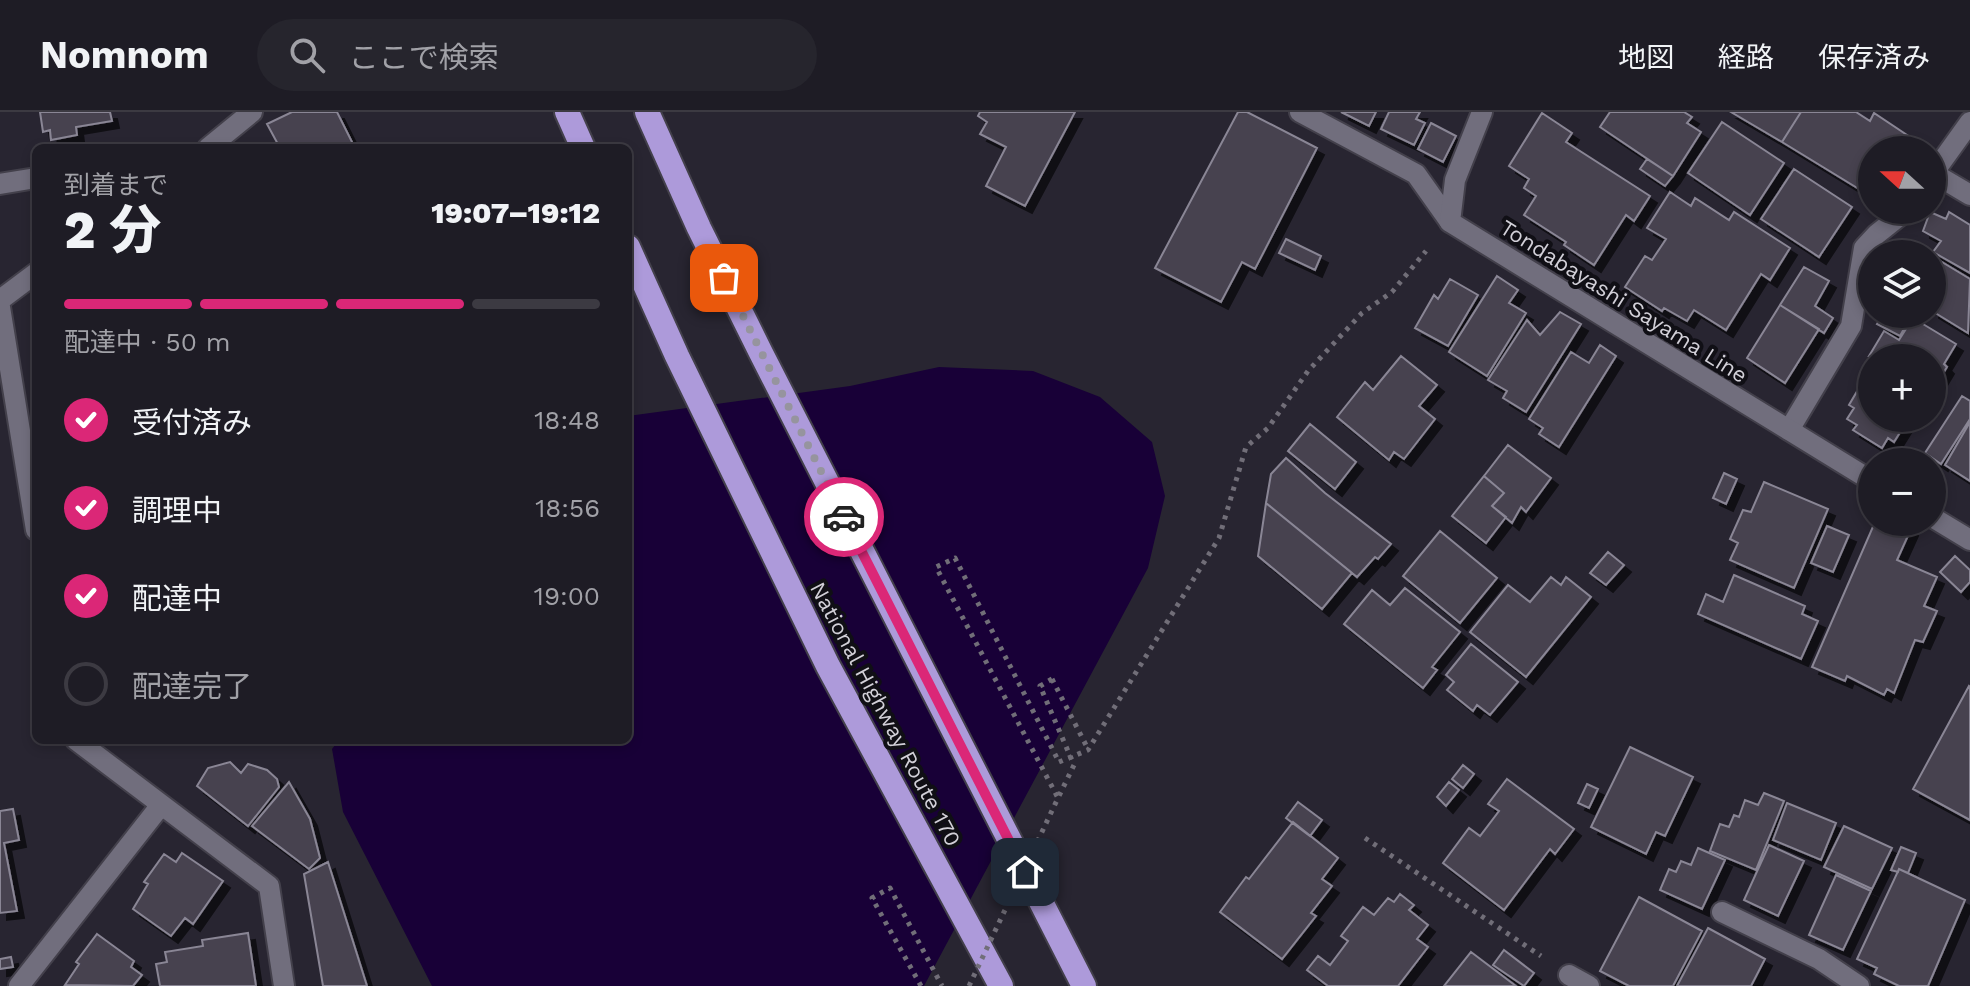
<!DOCTYPE html>
<html lang="ja">
<meta charset="utf-8">
<style>
body{margin:0;font-family:"Work Sans","Noto Sans JP",sans-serif;background:#26252d;color:#f1f3f6;height:100vh;display:flex;flex-direction:column;font-size:30px;white-space:nowrap}
*{box-sizing:border-box;margin:0}
p{font-size:26px;color:#a1a1a7}
.icon{flex:none;width:44px;height:44px;fill:none;stroke:currentColor;stroke-width:2;stroke-linecap:round;stroke-linejoin:round}
.map{position:relative;flex:1;overflow:hidden}
.details{position:absolute;left:32px;top:32px;width:600px;height:600px;display:flex;flex-direction:column;background:#1e1c25;border-radius:12px;box-shadow:0 4px 12px #0003,0 0 0 2px #3c3a42}
.details>*{flex:none}
.needle{width:52px;rotate:291deg}
.controls{position:absolute;left:1858px;top:24px;display:grid;gap:16px}
.controls a{display:grid;place-items:center;width:88px;height:88px;border-radius:50%;background:#1e1c25;box-shadow:0 4px 12px #0003,0 0 0 2px #3c3a42;font-size:40px}
.pin{position:absolute;display:grid;place-items:center;width:68px;height:68px;color:#fff;margin:-34px;border-radius:16px;box-shadow:0 4px 12px #0006}
.courier{position:absolute;display:grid;place-items:center;width:80px;height:80px;margin:-40px;border:6px solid #db2777;border-radius:50%;background:#fff;color:#222;box-shadow:0 2px 10px #0007}
.summary em{font-style:normal;font-weight:800}
.summary div{display:flex;flex-direction:column-reverse}
.summary{display:flex;align-items:center;justify-content:space-between;height:136px;padding:0 32px}
h1{font-size:52px;font-weight:800;line-height:60px}
.bar{display:grid;grid-template-columns:repeat(4,1fr);gap:12px 8px;align-content:center;height:96px;padding:0 32px}
.bar i{height:10px;border-radius:6px;background:#3c3a42}
.bar .active{background:#db2777}
.bar p{grid-column:span 4}
ol{padding:0 32px;list-style:none}
li{display:flex;align-items:center;gap:24px;height:88px}
li p{margin-inline-start:auto}
li .icon{padding:8px;border-radius:50%;background:#db2777;color:#fff;stroke-width:4}
li:last-child{color:#a1a1a7}
li i{width:44px;height:44px;border:4px solid #3c3a42;border-radius:50%}
header{display:flex;align-items:center;gap:48px;box-sizing:border-box;height:112px;padding:0 40px;background:#1e1c25;border-bottom:2px solid #3c3a42}
header strong{font-size:38px}
nav{display:flex;gap:44px;margin-inline-start:auto;font-size:28px}
.search{width:560px;height:72px;background:#26252d;display:flex;align-items:center;gap:20px;box-sizing:border-box;padding:0 28px;border-radius:44px;color:#a1a1a7;font-size:30px}
.map>svg:first-child{display:block}
.water{fill:#180037}
.building{fill:#464250;stroke:#8a8695;stroke-width:2;filter:url(#shadow)}
.lines{fill:none;stroke-linecap:round;stroke-linejoin:round}
.lane-casing{stroke:#43404b;stroke-width:24}
.street-casing{stroke:#43404b;stroke-width:24}
.secondary-casing{stroke:#43404b;stroke-width:24}
.highway-casing{stroke:#43404b;stroke-width:28}
.path{stroke:#716e78;stroke-width:5;stroke-dasharray:4 6;stroke-linecap:butt}
.lane{stroke:#716e7d;stroke-width:20}
.street{stroke:#716e7d;stroke-width:20}
.secondary{stroke:#716e7d;stroke-width:20}
.highway{stroke:#ad9ada;stroke-width:24}
.path-bridge{stroke:#716e78;stroke-width:5;stroke-dasharray:4 6;stroke-linecap:butt}
.done{stroke:#96949e;stroke-width:8;stroke-dasharray:0 14.4}
.route{stroke:#db2777;stroke-width:10}
.labels{text-anchor:middle;stroke-width:8;stroke-linejoin:round;paint-order:stroke}
.street-label{font-size:22px;fill:#d2d0d8;stroke:#100f15}
</style>
<header>
<strong>Nomnom</strong>
<div class="search"><svg class="icon" aria-label="search" viewBox="0 0 24 24"><circle cx="10" cy="10" r="6"/><path d="M15 15l6 6"/></svg>ここで検索</div>
<nav><a>地図</a><a>経路</a><a>保存済み</a></nav>
</header>
<div class="map">
<svg width="1970" height="874" viewBox="0 0 1970 874">
<defs>
<filter id="shadow"><feDropShadow dx="7" dy="7" stdDeviation="0" flood-color="#0009"/></filter>
</defs>
<rect width="100%" height="100%" fill="#282531"/>
<!-- water -->
<path class="water" d="M939,255L1033,259L1100,285L1152,330L1165,384L1148,456L924,874H432L343,700L332,637L339,628H628V304L850,274Z"/>
<!-- building -->
<path class="building" d="M40,0H110L112,9L76,15L77,23L51,28L50,18L43,20Z
M292,0H337L355,36H280L267,12Z
M980,0H1075L1025,94L986,74L1006,35L980,22L987,10L978,4Z
M1238,0H1247L1317,36L1255,157L1242,150L1221,190L1155,156Z
M1341,0H1376L1369,14Z
M1389,0H1420L1416,7L1425,11L1414,33L1381,17Z
M1610,0H1684L1692,5L1687,11L1701,20L1673,64L1600,15Z
M1731,0H1801L1782,30Z
M1801,0H1856L1870,9L1874,1L1922,33L1919,38H1872V85L1782,30Z
M1542,1L1572,21L1566,30L1650,84L1634,109L1626,103L1594,153L1564,133L1566,130L1524,103L1536,84L1524,76L1529,67L1509,54Z
M1722,10L1784,51L1750,103L1688,61Z
M1431,11L1456,24L1443,50L1418,37Z
M1647,47L1673,64L1665,74L1640,57Z
M1794,57L1852,95L1819,145L1761,107Z
M1670,80L1691,94L1695,86L1729,108L1734,100L1790,136L1770,168L1761,162L1726,218L1694,198L1687,209L1664,196L1662,199L1625,175L1645,144L1652,148L1666,127L1647,116Z
M1930,100L1946,107L1949,100L1970,113V161L1933,140L1941,129L1923,119Z
M1286,127L1321,144L1315,158L1279,141Z
M1932,144L1970,167L1968,221L1932,199Z
M1804,155L1829,169L1815,194L1833,206L1824,221L1780,193Z
M1497,164L1518,178L1509,191L1526,201L1487,264L1449,240Z
M1450,167L1478,183L1448,234L1415,216L1434,183L1438,187Z
M1780,193L1819,217L1785,271L1747,246Z
M1560,200L1581,212L1526,300L1503,286L1507,279L1488,268L1527,208L1540,223Z
M1883,202H1912L1900,224L1877,212Z
M1913,206L1956,232L1944,252L1947,255L1932,280V246L1869,244L1884,219L1899,228Z
M1600,233L1616,244L1559,335L1539,322L1543,316L1529,307L1571,240L1589,251Z
M1401,244L1437,273L1419,294L1435,307L1404,347L1394,340L1389,348L1337,305L1365,270L1373,278Z
M1872,254V306H1909L1894,330L1888,326L1882,336L1853,318L1857,313L1847,307L1854,296L1849,293Z
M1962,284L1970,289V307L1941,352L1925,341Z
M1970,310V369L1945,353Z
M1310,312L1356,350L1335,377L1288,339Z
M1508,333L1551,366L1526,400L1521,395L1512,411L1492,394L1504,381L1484,364Z
M1286,346L1325,381L1391,432L1378,447L1375,445L1357,465L1266,391L1271,362Z
M1724,361L1737,367L1726,392L1713,386Z
M1484,364L1504,381L1492,394L1506,405L1486,431L1452,404Z
M1764,370L1828,397L1794,476L1730,448L1738,431L1730,427L1743,398L1751,400Z
M1266,391L1352,461L1322,497L1258,444Z
M1875,410H1895L1911,417L1897,448L1937,465L1924,494L1937,499L1923,530L1915,528L1894,581L1887,577L1884,583L1847,564L1845,569L1812,555Z
M1827,414L1849,423L1833,460L1811,451Z
M1440,419L1497,466L1460,511L1403,464Z
M1608,440L1624,453L1606,473L1590,461Z
M1955,444L1970,458V470L1961,480L1940,460Z
M1734,463L1805,494L1802,502L1818,509L1801,547L1698,502L1706,482L1723,490Z
M1551,465L1561,473L1566,465L1591,485L1526,565L1470,520L1508,473L1530,490Z
M1405,476L1460,520L1432,555L1437,558L1423,576L1344,512L1372,478L1390,493Z
M1471,532L1518,570L1490,603L1477,593L1473,599L1447,578L1454,570L1446,563Z
M1969,574L1970,575V708L1913,677Z
M1630,635L1693,665L1665,724L1656,720L1646,742L1591,715Z
M230,650L241,661L248,652L267,658L277,667L279,675L248,714L197,674L208,656Z
M1463,653L1474,662L1463,676L1452,667Z
M1507,667L1574,717L1555,742L1550,737L1504,798L1443,751L1469,716L1480,724L1499,699L1488,692Z
M289,670L310,707L320,746L309,757L252,714Z
M1449,670L1459,678L1446,694L1437,685Z
M1587,672L1598,677L1589,696L1578,691Z
M1764,681L1784,689L1756,758L1710,739L1720,712L1729,715L1734,703L1739,705L1745,688L1758,693Z
M1298,690L1322,708L1310,724L1286,706Z
M1787,691L1836,711L1821,748L1773,728Z
M13,697L19,728L4,731L17,799L0,801V699Z
M1293,710L1338,746L1322,767L1332,774L1311,801L1316,804L1282,847L1220,800L1246,765L1249,767Z
M1844,714L1892,736L1872,777L1824,755Z
M1769,733L1804,749L1778,804L1744,788Z
M1901,735L1916,741L1908,761L1899,757L1898,760L1891,758Z
M1698,736L1725,748L1702,797L1660,778L1669,757L1676,760L1681,749L1691,753Z
M182,741L223,769L193,812L185,806L171,824L133,797L148,772L144,770L164,742L176,750Z
M328,750L367,874H323L304,762Z
M1899,757L1965,788L1928,874H1899L1874,862L1877,856L1857,847Z
M1836,763L1871,779L1843,838L1809,823Z
M1400,782L1414,793L1409,798L1428,813L1417,827L1428,835L1398,874H1328L1307,858L1318,844L1330,853L1348,829L1341,824L1363,795L1374,803L1388,786L1394,790Z
M1639,785L1702,819L1673,874H1629L1600,859Z
M1708,816L1765,847L1751,874H1677Z
M248,821L256,874H160L156,852L167,850L165,840L203,834L202,828Z
M97,822L134,849L131,855L142,863L133,874L65,873L79,852L76,850Z
M1504,838L1534,861L1524,874L1493,853Z
M1471,840L1516,874H1444Z
M11,845L13,855L0,857V847Z"/>
<g class="lines">
<!-- lane casing -->
<g class="lane-casing">
<path id="lane" d="M1722,800L1819,847L1859,874"/>
</g>
<!-- street casing -->
<g class="street-casing">
<path id="street" d="M1300,0L1416,62L1450,110
M208,36L252,0
M1933,61L1970,83
M1932,63L1970,10
M0,72L36,66
M0,188L36,161
M0,195L36,418
M1789,318L1851,214L1864,136L1877,122L1907,98
M76,628L269,774L284,874
M1569,863L1589,874
M19,874L161,693"/>
</g>
<!-- secondary casing -->
<g class="secondary-casing">
<path id="secondary" d="M1482,0L1455,68L1450,110L1872,369
M1932,405L1970,428"/>
</g>
<!-- highway casing -->
<g class="highway-casing">
<path id="highway" d="M567,0L583,36
M647,0L699,116L761,241L1084,874
M628,135L677,244L828,554L1001,874"/>
</g>
<!-- path -->
<path class="path" d="M1052,567L1088,637
M1059,650L1088,638L1219,426L1246,335L1268,316L1308,259L1362,201L1392,180L1426,139
M1365,726L1541,844
M921,874L872,786L890,776L942,874"/>
<!-- lane -->
<use href="#lane" class="lane"/>
<!-- street -->
<use href="#street" class="street"/>
<!-- secondary -->
<use href="#secondary" class="secondary"/>
<!-- highway -->
<use href="#highway" class="highway"/>
<!-- path-bridge -->
<path class="path-bridge" d="M1052,567L1040,574L1074,653L1058,686
M969,874L1058,686L936,455L955,446L1059,650"/>
</g>
<g class="lines">
<!-- done -->
<path class="done" d="M724,166L844,405"/>
<!-- route -->
<path class="route" d="M844,405L1025,760"/>
</g>
<g class="labels">
<!-- street labels -->
<g class="street-label">
<text transform="translate(1624 189) rotate(32)" y="8">Tondabayashi Sayama Line</text>
<text transform="translate(886 602) rotate(62)" y="8">National Highway Route 170</text>
</g>
</g>
</svg>
<div class="controls">
<a><svg class="needle" viewBox="-14 -14 28 28"><path d="M0-13l5 13h-10z" fill="#e53935"/><path d="M0 13l5-13h-10z" fill="#a1a1a7"/></svg></a>
<a><svg class="icon" aria-label="layers" viewBox="0 0 24 24"><path d="M12 4l9 5-9 5-9-5zM3 14l9 5 9-5"/></svg></a>
<a>+</a>
<a>−</a>
</div>
<div class="pin" style="left:724px;top:166px;background:#ea580c"><svg class="icon" aria-label="bag" viewBox="0 0 24 24"><path d="M5 8h14l-1 12H6zM9 8a3 3 0 0 1 6 0"/></svg></div>
<div class="pin" style="left:1025px;top:760px;background:#1f2937"><svg class="icon" aria-label="home" viewBox="0 0 24 24"><path d="M3 11l9-7 9 7M6 9v11h12V9"/></svg></div>
<div class="courier" style="left:844px;top:405px"><svg class="icon" aria-label="car" viewBox="0 0 24 24"><path d="M5 17H2v-5l4-1 3-4h7l3 4 3 1v5h-3M9 17h6M6 11h13"/><circle cx="7" cy="17" r="2"/><circle cx="17" cy="17" r="2"/></svg></div>
<section class="details">
<div class="summary"><div><h1>2 分</h1><p>到着まで</p></div><em>19:07–19:12</em></div>
<div class="bar"><i class="active"></i><i class="active"></i><i class="active"></i><i></i><p>配達中 · 50 m</p></div>
<ol>
<li><svg class="icon" aria-label="check" viewBox="0 0 24 24"><path d="M5 12l5 5 9-10"/></svg>受付済み<p>18:48</p></li>
<li><svg class="icon" aria-label="check" viewBox="0 0 24 24"><path d="M5 12l5 5 9-10"/></svg>調理中<p>18:56</p></li>
<li><svg class="icon" aria-label="check" viewBox="0 0 24 24"><path d="M5 12l5 5 9-10"/></svg>配達中<p>19:00</p></li>
<li><i></i>配達完了</li>
</ol>
</section>
</div>
